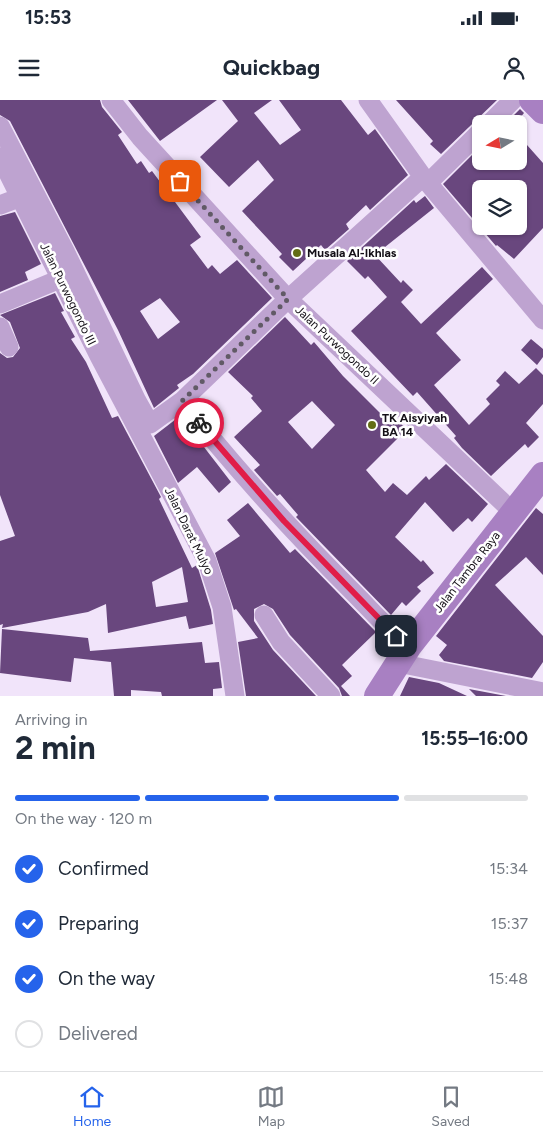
<!DOCTYPE html>
<meta charset="utf-8">
<style>
body{margin:0;font-family:Figtree,sans-serif;background:#f2f2f3;color:#1f2937;height:100vh;display:flex;flex-direction:column;font-size:19px;white-space:nowrap}
*{box-sizing:border-box;margin:0}
p{font-size:16px;color:#747a83}
.icon{flex:none;width:28px;height:28px;fill:none;stroke:currentColor;stroke-width:2;stroke-linecap:round;stroke-linejoin:round}
.map{position:relative;height:596px;overflow:hidden}
.drawer{display:flex;flex-direction:column;background:#fff;flex:1}
.drawer>*{flex:none}
.needle{width:32px;rotate:260deg}
.fabs{position:absolute;left:472px;top:15px;display:grid;gap:10px}
.fabs a{display:grid;place-items:center;width:55px;height:55px;border-radius:8px;background:#fff;box-shadow:0 1px 4px #0004;font-size:25px}
.pin{position:absolute;display:grid;place-items:center;width:42px;height:42px;color:#fff;margin:-21px;border-radius:10px;box-shadow:0 2px 8px #0006}
.courier{position:absolute;display:grid;place-items:center;width:50px;height:50px;margin:-25px;border:4px solid #e11d48;border-radius:50%;background:#fff;color:#222;box-shadow:0 1px 6px #0007}
.summary em{font-style:normal;font-weight:700}
.summary div{display:flex;flex-direction:column-reverse}
.summary{display:flex;align-items:center;justify-content:space-between;height:85px;padding:0 15px}
h1{font-size:32px;font-weight:700;line-height:38px}
.bar{display:grid;grid-template-columns:repeat(4,1fr);gap:8px 5px;align-content:center;height:60px;padding:0 15px}
.bar i{height:6px;border-radius:4px;background:#e0e1e3}
.bar .on{background:#2563eb}
.bar p{grid-column:span 4}
ol{padding:0 15px;list-style:none}
li{display:flex;align-items:center;gap:15px;height:55px}
li p{margin-inline-start:auto}
li .icon{padding:5px;border-radius:50%;background:#2563eb;color:#fff;stroke-width:4}
li:last-child{color:#747a83}
li i{width:28px;height:28px;border:2px solid #e0e1e3;border-radius:50%}
.status{display:flex;justify-content:space-between;align-items:center;height:35px;padding:0 25px;background:#fff;direction:ltr}
.status svg{height:14px;fill:currentColor}
header{display:flex;justify-content:space-between;align-items:center;height:65px;padding:0 15px;background:#fff;font-size:22px;font-weight:700}
.tab-bar{display:flex;justify-content:space-around;align-items:center;height:70px;border-top:1px solid #e0e1e3;background:#fff;font-size:14px;color:#747a83}
.tab-bar a{display:grid;justify-items:center;gap:2px}
.tab-bar .on{color:#2563eb}
.map>svg:first-child{display:block}
.building{fill:#69477e;fill-rule:evenodd}
.lines{fill:none;stroke-linecap:round;stroke-linejoin:round}
.street{stroke:#bea3d0;stroke-width:19}
.secondary{stroke:#a880c2;stroke-width:26}
.done{stroke:#615a66;stroke-width:5;stroke-dasharray:0 9}
.route{stroke:#e11d48;stroke-width:6}
.poi-dot{fill:#636d15;stroke:#fff;stroke-width:2}
.labels{text-anchor:middle;stroke-width:5;stroke-linejoin:round;paint-order:stroke}
.poi-label{font-size:12px;font-weight:bold;fill:#130f16;stroke:#fff;text-anchor:start}
.street-label{font-size:12px;fill:#130f16;stroke:#fff}
</style>
<div class="status"><b>15:53</b><svg viewBox="0 0 49 12"><path d="M0 12V9h3v3zM5 12V6h3v6zM10 12V3h3v9zM15 12V0h3v12zM26 1h20v11H26zM47 4h2v5h-2z"/></svg></div>
<header><svg class="icon" aria-label="menu" viewBox="0 0 24 24"><path d="M4 6h16M4 12h16M4 18h16"/></svg>Quickbag<svg class="icon" aria-label="person" viewBox="0 0 24 24"><circle cx="12" cy="8" r="4"/><path d="M4 21q1-7 8-7t8 7"/></svg></header>
<div class="map">
<svg width="543" height="596" viewBox="0 0 543 596">
<rect width="100%" height="100%" fill="#f1e4fa"/>
<!-- building -->
<path class="building" d="M0,0H100L102,7L122,32L118,35L137,64L141,61L149,73L152,71L201,137L190,145L208,169L212,165L220,174L237,160L272,198L193,274L177,285L179,288L154,308L118,230L10,21L0,15ZM160,198L180,222L158,239L140,211Z
M128,0H217L160,41Z
M222,0H272L254,13L280,45L301,30L279,0H341L368,35L375,29L408,75L370,110L366,105L346,124L349,129L325,150L321,145L293,171L279,157L282,154L242,111L274,80L258,60L229,87L200,57L238,21Z
M396,0H497L441,54L430,44L433,41Z
M520,9L524,13L515,24H505Z
M519,36L543,63V128L514,159L497,145L496,146L443,84L479,48L481,61H519ZM481,89H519V126H481Z
M425,96L434,108L375,155L401,183L403,180L413,190L401,202L421,224L482,167L493,179L436,233L461,260L434,285L469,325L490,304L486,299L500,285L496,281L505,271L519,284L536,268L543,275V304L526,323L539,337L528,348L525,344L491,376L462,348L454,338L456,336L417,292L413,296L351,231L387,197L368,176L365,179L347,161L414,100L416,103Z
M15,112L41,164L25,172L28,180L0,192V116Z
M55,193L64,211L61,212L75,237L71,239L86,262L112,318L118,316L161,397L159,399L192,468L197,465L211,510L213,524L189,529L186,516L108,533L106,504L88,512L2,528L3,524L0,525V441L15,436L0,395V253L7,258L13,257L20,248L10,222L0,215ZM182,467L188,502L156,507L152,482Z
M285,217L311,245L314,242L343,276L392,325L397,320L407,329L366,370L385,392L393,383L407,395L426,376L429,380L446,364L488,404L472,422L468,418L453,432L425,402L395,437L421,462L423,460L434,473L417,487L421,491L406,506L402,502L391,515L296,417L298,415L280,394L277,396L254,370L260,365L234,337L262,311L251,298L253,296L228,272ZM312,301L335,325L312,349L288,322Z
M531,239L543,249V257L537,265L521,250Z
M180,316L231,382L219,393L197,367L178,383L154,336Z
M248,403L290,453L295,449L376,532L342,565L352,576L341,586L350,596H342L339,588L290,535L273,509L264,504L254,509V521L273,550L316,596H246L238,542L258,538L236,509L234,510L215,453L240,436L227,420Z
M536,408L543,414V475L526,457L495,485L543,536V562L532,578L444,561L439,555L447,545L436,536Z
M2,529L88,538L90,551L202,542L205,563L219,562L222,588L213,589V596H162L161,592L131,590V596H114L111,562L74,558L71,582L0,573Z
M409,577L439,583L467,596H400Z
M469,589L506,596H476Z"/>
<g class="lines">
<!-- street -->
<path class="street" d="M111,0L140,37L288,199L513,412
M368,0L423,77L543,220
M489,24L513,0
M0,26L66,153L137,301L150,324L182,301L288,199L423,77
M0,57L99,256L207,461L222,507L235,596
M429,82L481,31
M0,105L21,97
M0,204L60,179
M0,227L9,247
M182,301C235,369 294,433 354,493C372,511 389,531 409,546
M264,515L281,542L331,596
M398,563L543,592"/>
<!-- secondary -->
<path class="secondary" d="M532,0L543,11
M377,596L409,546L543,375"/>
</g>
<g class="lines">
<!-- done -->
<path class="done" d="M180,81L288,199L182,301L199,323"/>
<!-- route -->
<path class="route" d="M199,323L284,421L396,536"/>
</g>
<!-- markers -->
<g class="poi-dot">
<circle cx="297" cy="153" r="5"/>
<circle cx="372" cy="325" r="5"/>
</g>
<g class="labels">
<!-- poi labels -->
<g class="poi-label">
<text x="307" y="157">Musala Al-Ikhlas</text>
<text x="382" y="322">TK Aisyiyah<tspan x="382" dy="14">BA 14</tspan></text>
</g>
<!-- street labels -->
<g class="street-label">
<text transform="translate(68 194) rotate(64)" y="4">Jalan Purwogondo III</text>
<text transform="translate(337 245) rotate(43)" y="4">Jalan Purwogondo II</text>
<text transform="translate(189 431) rotate(64)" y="4">Jalan Darat Mulyo</text>
<text transform="translate(467 472) rotate(-52)" y="4">Jalan Tambra Raya</text>
</g>
</g>
</svg>
<div class="fabs">
<a><svg class="needle" viewBox="-14 -14 28 28"><path d="M0-13l5 13h-10z" fill="#e53935"/><path d="M0 13l5-13h-10z" fill="#747a83"/></svg></a>
<a><svg class="icon" aria-label="layers" viewBox="0 0 24 24"><path d="M12 4l9 5-9 5-9-5zM3 14l9 5 9-5"/></svg></a>
</div>
<div class="pin" style="left:180px;top:81px;background:#ea580c"><svg class="icon" aria-label="bag" viewBox="0 0 24 24"><path d="M5 8h14l-1 12H6zM9 8a3 3 0 0 1 6 0"/></svg></div>
<div class="pin" style="left:396px;top:536px;background:#1f2937"><svg class="icon" aria-label="home" viewBox="0 0 24 24"><path d="M3 11l9-7 9 7M6 9v11h12V9"/></svg></div>
<div class="courier" style="left:199px;top:323px"><svg class="icon" aria-label="bike" viewBox="0 0 24 24"><circle cx="6" cy="16" r="4"/><circle cx="18" cy="16" r="4"/><path d="M6 16l4-8h5l3 8M10 8l3 8H6M13 5h3"/></svg></div>
</div>
<section class="drawer">
<div class="summary"><div><h1>2 min</h1><p>Arriving in</p></div><em>15:55–16:00</em></div>
<div class="bar"><i class="on"></i><i class="on"></i><i class="on"></i><i></i><p>On the way · 120 m</p></div>
<ol>
<li><svg class="icon" aria-label="check" viewBox="0 0 24 24"><path d="M5 12l5 5 9-10"/></svg>Confirmed<p>15:34</p></li>
<li><svg class="icon" aria-label="check" viewBox="0 0 24 24"><path d="M5 12l5 5 9-10"/></svg>Preparing<p>15:37</p></li>
<li><svg class="icon" aria-label="check" viewBox="0 0 24 24"><path d="M5 12l5 5 9-10"/></svg>On the way<p>15:48</p></li>
<li><i></i>Delivered</li>
</ol>
</section>
<nav class="tab-bar">
<a class="on"><svg class="icon" aria-label="home" viewBox="0 0 24 24"><path d="M3 11l9-7 9 7M6 9v11h12V9"/></svg>Home</a>
<a><svg class="icon" aria-label="map" viewBox="0 0 24 24"><path d="M3 6l6-2 6 2 6-2v14l-6 2-6-2-6 2zM9 4v14M15 6v14"/></svg>Map</a>
<a><svg class="icon" aria-label="saved" viewBox="0 0 24 24"><path d="M7 4h10v16l-5-4-5 4z"/></svg>Saved</a>
</nav>
